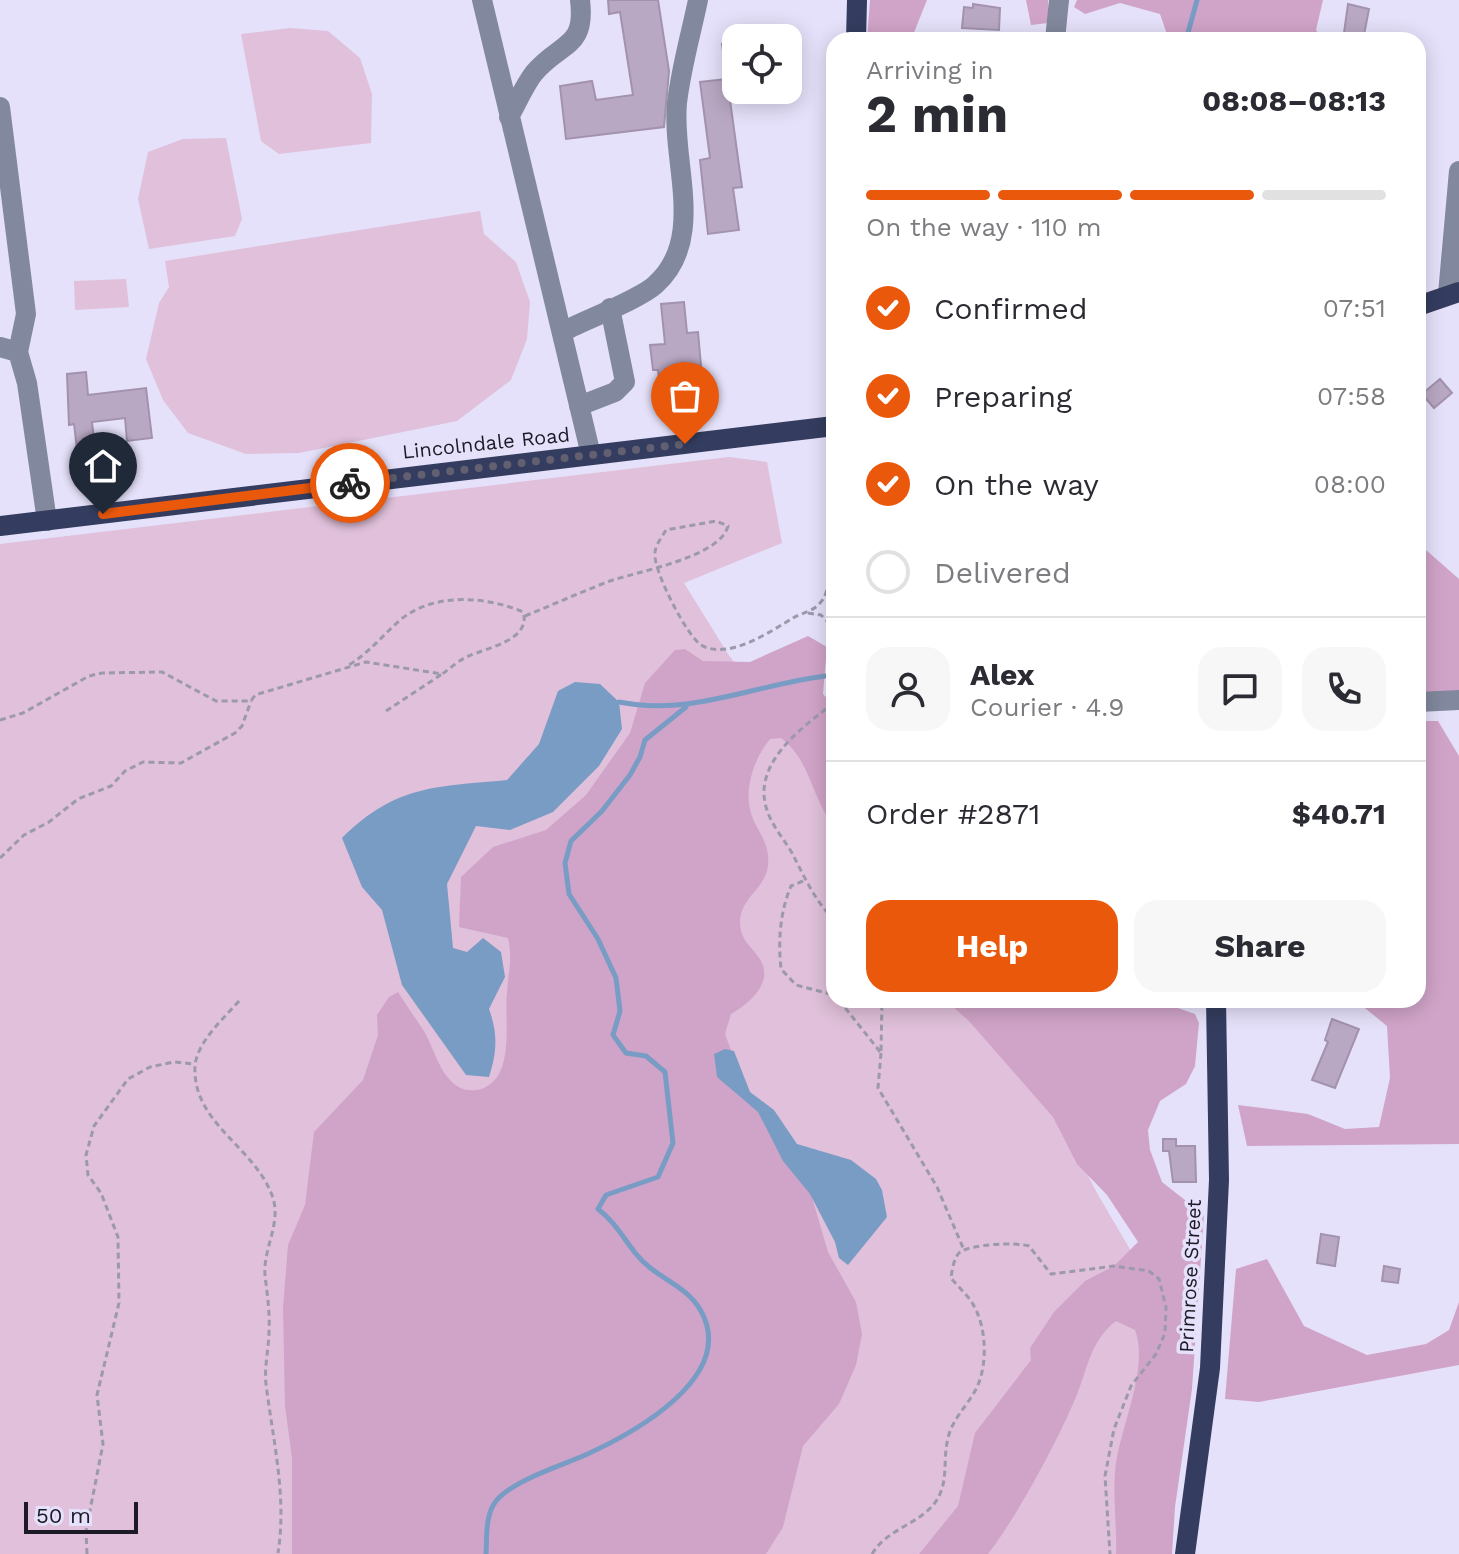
<!DOCTYPE html>
<meta charset="utf-8">
<style>
body{margin:0;font-family:"Work Sans",sans-serif;background:#f7f7f7;color:#2b2b33;height:100vh;display:flex;flex-direction:column;font-size:30px;white-space:nowrap}
*{box-sizing:border-box;margin:0}
p{font-size:26px;color:#7c7c81}
.icon{flex:none;width:44px;height:44px;fill:none;stroke:currentColor;stroke-width:2;stroke-linecap:round;stroke-linejoin:round}
.map{position:relative;flex:1;overflow:hidden}
.sheet{position:absolute;left:826px;top:32px;width:600px;height:976px;display:flex;flex-direction:column;background:#fff;border-radius:24px;box-shadow:0 4px 20px #0003}
.sheet>*{flex:none}
.fabs{position:absolute;left:722px;top:24px;display:grid;gap:16px}
.fabs a{display:grid;place-items:center;width:80px;height:80px;border-radius:16px;background:#fff;box-shadow:0 4px 20px #0003;font-size:40px}
.scale{position:absolute;left:24px;bottom:20px;width:114px;box-sizing:border-box;padding-left:8px;border:4px solid #1c1a26;border-top:0;font-size:22px;line-height:28px;white-space:nowrap;color:#1c1a26;-webkit-text-stroke:6px #e5e1fa;paint-order:stroke}
.pin{position:absolute;display:grid;place-items:center;width:68px;height:68px;color:#fff;margin:-82px -34px;border-radius:50% 50% 50% 0;rotate:-45deg;box-shadow:0 0 8px #0007}
.pin .icon{rotate:45deg}
.courier{position:absolute;display:grid;place-items:center;width:80px;height:80px;margin:-40px;border:6px solid #ea580c;border-radius:50%;background:#fff;color:#222;box-shadow:0 2px 10px #0007}
.headline em{font-style:normal;font-weight:700}
.headline div{display:flex;flex-direction:column-reverse}
.headline{display:flex;align-items:center;justify-content:space-between;height:136px;padding:0 40px}
h1{font-size:52px;font-weight:700;line-height:60px}
.bar{display:grid;grid-template-columns:repeat(4,1fr);gap:12px 8px;align-content:center;height:96px;padding:0 40px}
.bar i{height:10px;border-radius:6px;background:#e1e1e2}
.bar .current{background:#ea580c}
.bar p{grid-column:span 4}
.line{display:flex;align-items:center;gap:20px;padding:0 40px;border-top:2px solid #e1e1e2}
.line div{flex:1}
.round{display:grid;place-items:center;flex:none;width:84px;height:84px;border-radius:24px;background:#f7f7f7}
ol{padding:0 40px;list-style:none}
li{display:flex;align-items:center;gap:24px;height:88px}
li p{margin-inline-start:auto}
li .icon{padding:8px;border-radius:50%;background:#ea580c;color:#fff;stroke-width:4}
li:last-child{color:#7c7c81}
li i{width:44px;height:44px;border:4px solid #e1e1e2;border-radius:50%}
.button{display:flex;gap:16px;margin-top:auto;padding:16px 40px}
.button a{flex:1;height:92px;border-radius:24px;background:#ea580c;color:#fff;font-size:32px;font-weight:700;line-height:92px;text-align:center}
.button a+a{background:#f7f7f7;color:#2b2b33}
.map>svg:first-child{display:block}
.green{fill:#e0c0da}
.forest{fill:#d0a4c8}
.water{fill:#799cc4}
.lines{fill:none;stroke-linecap:round;stroke-linejoin:round}
.stream{stroke:#799cc4;stroke-width:5}
.building{fill:#b9a8c3;stroke:#a292ad;stroke-width:2}
.path{stroke:#9c99ad;stroke-width:3;stroke-dasharray:6 4;stroke-linecap:butt}
.minor{stroke:#82889d;stroke-width:20}
.major{stroke:#343d5f;stroke-width:20}
.done{stroke:#626070;stroke-width:8;stroke-dasharray:0 14.4}
.route{stroke:#ea580c;stroke-width:10}
.labels{text-anchor:middle;stroke-width:7;stroke-linejoin:round;paint-order:stroke}
.street-label{font-size:20px;fill:#1c1a26;stroke:#e5e1fa}
</style>
<div class="map">
<svg width="1459" height="1554" viewBox="0 0 1459 1554">
<rect width="100%" height="100%" fill="#e5e1fa"/>
<!-- green -->
<path class="green" d="M290,28L328,31L360,58L372,94L371,143L279,154L261,141L241,34Z
M226,138L242,219L235,236L149,249L138,199L148,152L183,139Z
M480,211L484,234L516,262L530,302L527,339L511,380L457,421L299,453L246,454L188,433L163,400L146,359L159,303L169,287L165,261Z
M126,279L129,307L75,310L74,281Z
M729,457L767,462L782,543L684,583L728,654L834,790V1000H953L1040,1083L1097,1193L1148,1280L1149,1554H0V544Z"/>
<!-- forest -->
<path class="forest" d="M870,0H927L911,40H867Z
M1026,0H1048V23L1031,25Z
M1077,0H1323L1316,30L1323,40H1169L1160,14L1120,3L1085,14L1074,7Z
M1418,548L1426,550L1459,579V692L1418,693Z
M808,636L827,647L823,694L834,706V827C812,799 810,759 781,738L770,739C753,760 742,793 753,819C761,836 770,846 768,865C766,889 739,898 740,924C741,942 753,947 761,961C773,983 749,1004 731,1014L725,1034L751,1104L762,1109L809,1187L828,1252L856,1302L862,1334L856,1365L839,1404L803,1446L783,1527L766,1554H292V1458L285,1406L283,1308L288,1245L305,1205L314,1132L363,1080L378,1035L377,1015L389,997L398,992C406,1005 414,1016 422,1028C434,1046 438,1073 457,1086C464,1091 474,1091 481,1089C516,1078 504,1020 507,993C508,973 513,959 508,938L459,927L461,877L493,847L546,830L586,795L630,733L645,683L675,650L685,649L703,661L750,662Z
M1418,721H1438L1459,756V1144L1247,1146L1238,1105L1308,1114L1345,1129L1379,1127L1390,1078L1387,1026L1355,1000H1418Z
M945,1000H1155L1195,1014L1199,1023L1195,1066L1186,1084L1160,1101L1148,1130L1150,1150L1162,1182L1204,1215L1192,1389L1175,1507L1172,1554H1116C1117,1527 1113,1499 1115,1472C1118,1431 1150,1369 1135,1330L1116,1321C1090,1341 1088,1368 1076,1397C1057,1442 1018,1515 988,1554H919L958,1506L975,1433L1031,1360L1030,1348L1054,1312L1085,1281L1114,1266L1138,1242L1107,1195L1077,1164L1053,1117L968,1020Z
M1267,1259L1304,1326L1367,1355L1426,1344L1449,1330L1459,1302V1365L1259,1402L1225,1399L1236,1269Z"/>
<!-- water -->
<path class="water" d="M575,682L600,684L619,702L622,729L599,766L553,812L510,830L476,826L447,884L453,948L467,952L483,938L501,952L505,977L489,1009C498,1034 497,1052 489,1077L466,1075L402,985L382,910L362,887L342,838C397,784 436,787 507,780L539,744L558,691Z
M725,1049L734,1051L750,1092L774,1110L797,1144L851,1160L876,1179L882,1190L887,1217L848,1265L839,1258L835,1242L810,1194L783,1161L758,1112L717,1077L714,1054Z"/>
<g class="lines">
<!-- stream -->
<path class="stream" d="M1186,40L1197,0
M619,702C694,717 760,682 834,675
M486,1554C487,1537 485,1515 496,1501C512,1481 560,1466 583,1456C630,1435 738,1378 701,1311C686,1284 655,1278 637,1255C623,1238 616,1223 598,1209L606,1195L658,1177L673,1143L665,1072L646,1056L626,1053L613,1035L620,1011L616,978L598,939L569,894L565,863L571,841L602,811L630,775L640,757L645,740L686,707"/>
</g>
<!-- building -->
<path class="building" d="M608,0H658L669,71L664,127L566,139L560,86L592,81L596,100L633,95L620,12L609,14Z
M973,4L1000,8L999,30L962,28L964,7L973,8Z
M1348,4L1369,9L1363,40H1343Z
M736,43V92L729,93L742,187L733,188L739,230L708,234L700,160L710,158L700,82L727,79L722,44Z
M684,302L687,333L698,332L701,366L673,368L674,386L660,388L658,370H653L650,345L665,344L661,304Z
M86,372L88,395L146,388L152,438L127,441L125,418L92,422L95,447L77,449L74,424L69,425L67,374Z
M1440,379L1452,393L1434,408L1422,394Z
M1332,1019L1359,1029L1335,1088L1312,1080L1328,1042L1325,1040Z
M1163,1139H1176V1146H1195L1196,1182H1173L1169,1151H1163Z
M1321,1234L1339,1237L1335,1266L1317,1263Z
M1384,1266L1400,1269L1398,1283L1382,1281Z"/>
<g class="lines">
<!-- path -->
<path class="path" d="M808,613L821,615L834,628
M525,616C552,605 579,593 607,582C634,572 720,558 728,526L716,521L666,530C662,537 656,544 655,552C652,569 687,636 701,645C728,661 771,631 793,618C802,613 814,611 820,603C826,597 827,589 829,581
M834,703C802,727 751,764 767,810C772,826 784,839 792,853C804,876 815,901 834,920
M386,711L442,674
M0,720L23,713L89,676L102,673L162,672L216,701H251L255,695L366,662L442,674C451,668 460,659 469,656C486,648 532,640 523,612C486,596 432,592 399,621C381,637 368,654 347,666
M0,858L24,835L49,822L78,799L111,786L125,771L143,762L181,763L235,733L242,726L251,701
M803,881L791,886C780,912 778,940 781,969L796,985L834,995
M839,1000L881,1053L882,1000
M239,1001C224,1018 197,1042 195,1066C192,1124 256,1147 273,1198C281,1224 263,1249 265,1275C267,1293 270,1312 269,1330C269,1348 264,1367 266,1384C273,1441 287,1496 278,1553
M881,1053L878,1088L937,1187L964,1250
M87,1554L86,1531L103,1444L97,1395L119,1303L118,1237L101,1193L88,1175L86,1155L94,1126L128,1079L150,1067L174,1062L195,1064
M872,1554C887,1529 917,1525 934,1504C950,1483 942,1462 948,1438C952,1420 966,1407 975,1391C988,1368 987,1329 974,1306C969,1296 958,1287 951,1278C952,1270 954,1258 959,1253C969,1244 1016,1242 1029,1246L1051,1274L1114,1266L1149,1271L1159,1279L1166,1307L1165,1333L1156,1354L1131,1386L1114,1429L1105,1476L1110,1554"/>
<!-- minor -->
<path class="minor" d="M482,0L591,455
M1055,40L1059,0
M0,107L26,314L18,352
M509,117C517,103 524,86 534,73C561,41 586,49 580,0
M1448,294L1459,171
M562,332C583,321 640,299 655,285C707,239 671,162 677,103C681,68 691,34 698,0
M0,347L18,352L27,383L47,521
M579,406L615,392L625,382L610,308
M1418,702L1459,700"/>
<!-- major -->
<path class="major" d="M856,40L857,0
M1418,306L1459,292
M0,526L834,426
M1185,1554L1210,1368L1219,1180L1216,1000"/>
</g>
<g class="lines">
<!-- done -->
<path class="done" d="M350,483L685,444"/>
<!-- route -->
<path class="route" d="M103,514L350,483"/>
</g>
<g class="labels">
<!-- street labels -->
<g class="street-label">
<text transform="translate(486 443) rotate(-6)" y="7">Lincolndale Road</text>
<text transform="translate(1190 1276) rotate(-87)" y="7">Primrose Street</text>
</g>
</g>
</svg>
<div class="fabs">
<a><svg class="icon" aria-label="locate" viewBox="0 0 24 24"><circle cx="12" cy="12" r="6"/><path d="M12 2v4M12 18v4M2 12h4M18 12h4"/></svg></a>
</div>
<div class="scale">50 m</div>
<div class="pin" style="left:685px;top:444px;background:#ea580c"><svg class="icon" aria-label="bag" viewBox="0 0 24 24"><path d="M5 8h14l-1 12H6zM9 8a3 3 0 0 1 6 0"/></svg></div>
<div class="pin" style="left:103px;top:514px;background:#1f2937"><svg class="icon" aria-label="home" viewBox="0 0 24 24"><path d="M3 11l9-7 9 7M6 9v11h12V9"/></svg></div>
<div class="courier" style="left:350px;top:483px"><svg class="icon" aria-label="bike" viewBox="0 0 24 24"><circle cx="6" cy="16" r="4"/><circle cx="18" cy="16" r="4"/><path d="M6 16l4-8h5l3 8M10 8l3 8H6M13 5h3"/></svg></div>
<section class="sheet">
<div class="headline"><div><h1>2 min</h1><p>Arriving in</p></div><em>08:08–08:13</em></div>
<div class="bar"><i class="current"></i><i class="current"></i><i class="current"></i><i></i><p>On the way · 110 m</p></div>
<ol>
<li><svg class="icon" aria-label="check" viewBox="0 0 24 24"><path d="M5 12l5 5 9-10"/></svg>Confirmed<p>07:51</p></li>
<li><svg class="icon" aria-label="check" viewBox="0 0 24 24"><path d="M5 12l5 5 9-10"/></svg>Preparing<p>07:58</p></li>
<li><svg class="icon" aria-label="check" viewBox="0 0 24 24"><path d="M5 12l5 5 9-10"/></svg>On the way<p>08:00</p></li>
<li><i></i>Delivered</li>
</ol>
<div class="line" style="height:144px"><a class="round"><svg class="icon" aria-label="person" viewBox="0 0 24 24"><circle cx="12" cy="8" r="4"/><path d="M4 21q1-7 8-7t8 7"/></svg></a><div><b>Alex</b><p>Courier · 4.9</p></div><a class="round"><svg class="icon" aria-label="chat" viewBox="0 0 24 24"><path d="M4 5h16v11H9l-5 4z"/></svg></a><a class="round"><svg class="icon" aria-label="phone" viewBox="0 0 24 24"><path d="M5 4h4l2 5-3 2q2 4 5 5l2-3 5 2v4C11 20 4 13 5 4z"/></svg></a></div>
<div class="line" style="height:104px"><div>Order #2871</div><b>$40.71</b></div>
<div class="button"><a>Help</a><a>Share</a></div>
</section>
</div>
